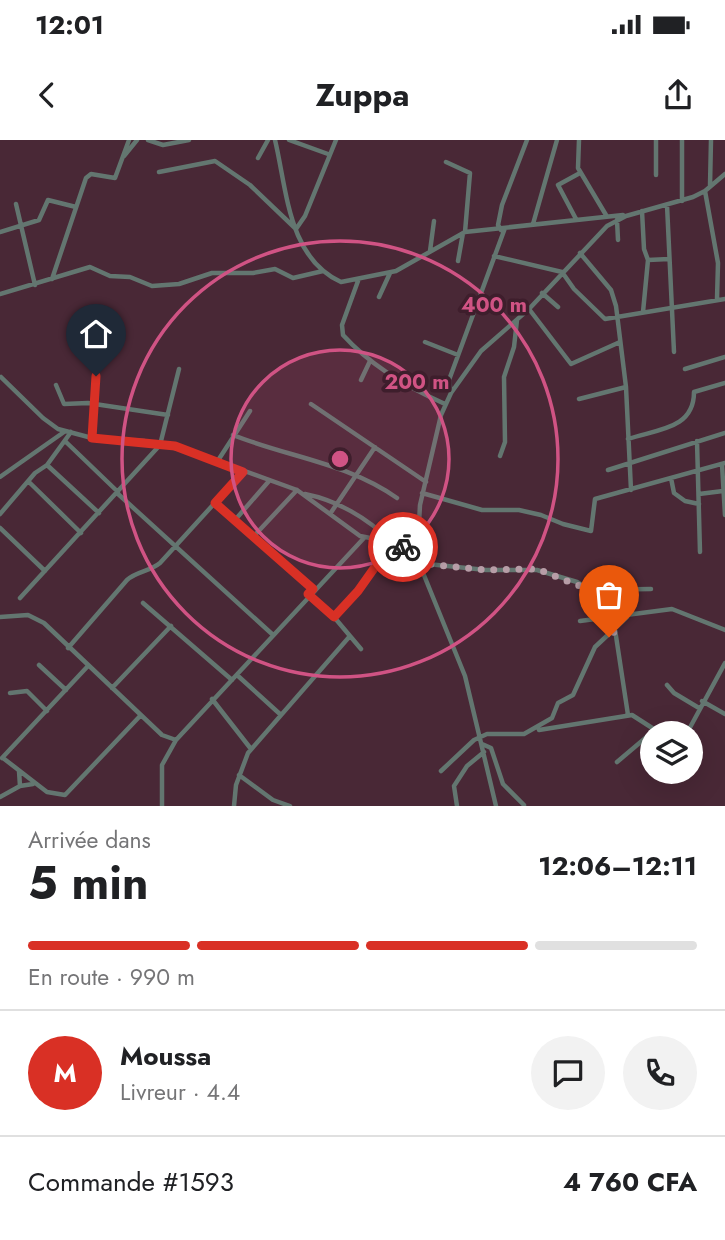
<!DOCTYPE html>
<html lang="fr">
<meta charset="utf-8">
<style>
body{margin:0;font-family:Jost,sans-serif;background:#f2f2f2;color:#202124;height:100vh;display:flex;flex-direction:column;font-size:26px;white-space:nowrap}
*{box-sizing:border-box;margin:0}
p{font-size:23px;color:#757577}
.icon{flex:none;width:38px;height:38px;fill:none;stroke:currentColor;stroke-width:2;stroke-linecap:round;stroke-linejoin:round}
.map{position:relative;height:666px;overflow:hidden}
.details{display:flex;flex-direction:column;background:#fff;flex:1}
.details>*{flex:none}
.tools{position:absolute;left:640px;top:581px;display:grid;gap:14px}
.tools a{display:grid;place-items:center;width:63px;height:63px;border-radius:50%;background:#fff;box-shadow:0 7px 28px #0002;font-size:35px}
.pin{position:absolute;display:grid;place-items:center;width:60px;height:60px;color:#fff;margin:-72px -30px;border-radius:50% 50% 50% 0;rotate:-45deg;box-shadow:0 0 7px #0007}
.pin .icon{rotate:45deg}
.courier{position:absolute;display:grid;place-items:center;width:70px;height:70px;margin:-35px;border:5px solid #d93025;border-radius:50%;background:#fff;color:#222;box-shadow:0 2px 9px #0007}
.head em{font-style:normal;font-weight:700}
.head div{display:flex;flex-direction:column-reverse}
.head{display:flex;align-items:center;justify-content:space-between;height:119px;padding:0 28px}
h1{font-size:46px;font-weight:700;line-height:52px}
.bar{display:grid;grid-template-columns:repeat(4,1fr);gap:10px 7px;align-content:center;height:84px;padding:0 28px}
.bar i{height:9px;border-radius:5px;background:#e0e0e0}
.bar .current{background:#d93025}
.bar p{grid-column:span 4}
.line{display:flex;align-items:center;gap:18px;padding:0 28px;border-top:2px solid #e0e0e0}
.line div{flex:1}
.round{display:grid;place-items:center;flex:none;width:74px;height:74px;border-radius:37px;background:#f2f2f2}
.status{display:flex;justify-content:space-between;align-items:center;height:49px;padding:0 35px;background:#fff;direction:ltr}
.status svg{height:19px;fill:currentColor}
header{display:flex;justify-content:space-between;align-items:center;height:91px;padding:0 28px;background:#fff;font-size:32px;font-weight:700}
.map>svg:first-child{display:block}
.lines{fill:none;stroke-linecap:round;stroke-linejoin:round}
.minor{stroke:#637670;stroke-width:4.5}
.done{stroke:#b79da7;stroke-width:7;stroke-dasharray:0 12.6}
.route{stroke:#d93025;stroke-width:9}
.ring{fill:none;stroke:#d05384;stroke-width:3.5}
.centre{fill:#d05384;stroke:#3e1e2c;stroke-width:3.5}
.ring-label{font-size:21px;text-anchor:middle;font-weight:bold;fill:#d05384;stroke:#3e1e2c;stroke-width:7;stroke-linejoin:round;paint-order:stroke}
</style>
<div class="status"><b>12:01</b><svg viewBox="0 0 49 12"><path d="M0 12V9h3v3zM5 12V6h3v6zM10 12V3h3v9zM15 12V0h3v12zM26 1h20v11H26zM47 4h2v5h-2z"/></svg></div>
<header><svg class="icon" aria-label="back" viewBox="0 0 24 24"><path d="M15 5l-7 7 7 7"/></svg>Zuppa<svg class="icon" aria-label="share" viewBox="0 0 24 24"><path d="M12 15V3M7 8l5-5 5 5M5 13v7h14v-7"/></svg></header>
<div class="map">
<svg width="725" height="666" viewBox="0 0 725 666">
<rect width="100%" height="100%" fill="#492836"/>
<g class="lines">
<!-- minor -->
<path class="minor" d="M148,0L163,5L189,0
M275,0C287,50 288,118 341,142L396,131L465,92L623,75
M289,0L328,14
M579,0L578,28L606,75
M682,0V61
M124,16L137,0
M258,18L268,0
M446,22L470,33L465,92
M159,32L215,21L250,45L296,89L305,76L336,0
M656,35V0
M710,46L711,0
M705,51L718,123L717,159
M16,64L35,145
M667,65L674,212
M642,71L644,109L648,120L643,172
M576,79L558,45L580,33
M617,80L618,100
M533,84L557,0
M501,90L498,85L502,65L527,0
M0,92L39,80L48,60L76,67
M430,111L434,81
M580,113L611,150L616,166L626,247L631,350
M494,116L562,132L574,149L605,179L725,159
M648,120L669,119
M458,121L463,93
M52,139L86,38L91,34L115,38L129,0
M358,141L342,185L343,195C370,225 409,248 445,264
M542,153L558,167
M0,154L90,127L110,136L130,137L152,146L179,144L212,133H253L275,129L293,138L323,131
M379,157L390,133
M529,169L571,224L620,202
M425,202L458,215
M685,229L725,217
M1,237L43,278L58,289L92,298L144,301L192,312L297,350L360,396L391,402L417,413
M361,240L370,221
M56,245L64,264L88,263L168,275
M451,253L449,240L505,88
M579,259L626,247
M311,264L426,342
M233,295C288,317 348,323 397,358
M92,298L96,218
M628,299C658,289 694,289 694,252L725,243
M697,301L700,412
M66,302L118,352
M500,316L505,302L504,237L514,207L517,180
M217,322L250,271
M722,324L725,375
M47,325L99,373
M608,330L725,293
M0,337L64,292
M671,338L674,353L685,361L699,364
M29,342L81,393
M117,353L272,494
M422,353L482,370H519L541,375L563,384L591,391L595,359L725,323
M305,354C336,360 368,378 390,401
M699,354L723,351
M215,363L313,449
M0,374L35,333L47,325L71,292
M330,374L375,307
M235,380L269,341
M0,388L45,431
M253,397L297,350
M418,423L486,430H537L577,442L590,450L651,449
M609,450L628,575
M308,454L334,477L361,509
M20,458L160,305L179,229
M143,463L232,540
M0,477L28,475L44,483L162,595L176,600
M334,477L358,451L392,403
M580,481L672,469L725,490
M68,508L127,440C137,431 149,432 160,423L243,332
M39,525L66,550
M237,535L281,575
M667,545L674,553L699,568
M112,548L171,486
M10,553L27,551L47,571
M212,559L251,609
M702,561L725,574
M539,590L632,575L660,593
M687,593L725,523
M482,604L491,608L503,644L524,665
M2,618L87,527
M3,618L47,652L65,655L141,575
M617,622L656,589
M19,631L20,646
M441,631L474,600L487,594H524L552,578L558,563L573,555L595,507L627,477
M239,635L273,660L290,666
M0,657L20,646L33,644
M162,666V625L176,600L364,398
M234,666L236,645L248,613L350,496
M457,666L454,646L467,626L484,612
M496,666L465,536L417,418L420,365L441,275L451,253L481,211L529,169L607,86L626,76L693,57L705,51L725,34"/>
</g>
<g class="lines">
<!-- done -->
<path class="done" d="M403,407L417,414L418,423L486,430L537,429L590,450H609L617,489L609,497"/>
<!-- route -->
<path class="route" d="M96,236L92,298L175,306L243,332L215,363L313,449L308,454L334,477L358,451L392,403L403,407"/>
</g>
<!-- distance rings -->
<circle cx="340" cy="319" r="109" fill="#d05384" fill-opacity=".12"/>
<g class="ring">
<circle cx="340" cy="319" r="109"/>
<circle cx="340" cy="319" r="218"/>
</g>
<circle cx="340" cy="319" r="10" class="centre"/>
<g class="ring-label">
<text x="494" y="172">400 m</text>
<text x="417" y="249">200 m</text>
</g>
</svg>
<div class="tools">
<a><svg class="icon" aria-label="layers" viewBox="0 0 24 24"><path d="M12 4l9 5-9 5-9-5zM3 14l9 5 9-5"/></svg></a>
</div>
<div class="pin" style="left:609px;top:497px;background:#ea580c"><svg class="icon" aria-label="bag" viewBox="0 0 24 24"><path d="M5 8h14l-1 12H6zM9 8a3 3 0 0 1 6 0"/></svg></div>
<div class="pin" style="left:96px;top:236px;background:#1f2937"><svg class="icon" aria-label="home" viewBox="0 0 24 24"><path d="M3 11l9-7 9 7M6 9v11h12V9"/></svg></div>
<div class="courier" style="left:403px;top:407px"><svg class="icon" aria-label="bike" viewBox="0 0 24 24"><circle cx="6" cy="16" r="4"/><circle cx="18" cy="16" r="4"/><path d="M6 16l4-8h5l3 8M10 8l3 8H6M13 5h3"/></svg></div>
</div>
<section class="details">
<div class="head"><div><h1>5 min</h1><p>Arrivée dans</p></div><em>12:06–12:11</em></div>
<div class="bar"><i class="current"></i><i class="current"></i><i class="current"></i><i></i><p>En route · 990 m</p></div>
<div class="line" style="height:126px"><b class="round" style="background:#d93025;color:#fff">M</b><div><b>Moussa</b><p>Livreur · 4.4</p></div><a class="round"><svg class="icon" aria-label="chat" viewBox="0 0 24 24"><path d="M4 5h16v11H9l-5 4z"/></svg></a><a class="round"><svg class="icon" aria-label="phone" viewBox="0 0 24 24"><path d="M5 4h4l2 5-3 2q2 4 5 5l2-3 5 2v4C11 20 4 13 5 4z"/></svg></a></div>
<div class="line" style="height:91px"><div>Commande #1593</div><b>4 760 CFA</b></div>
</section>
